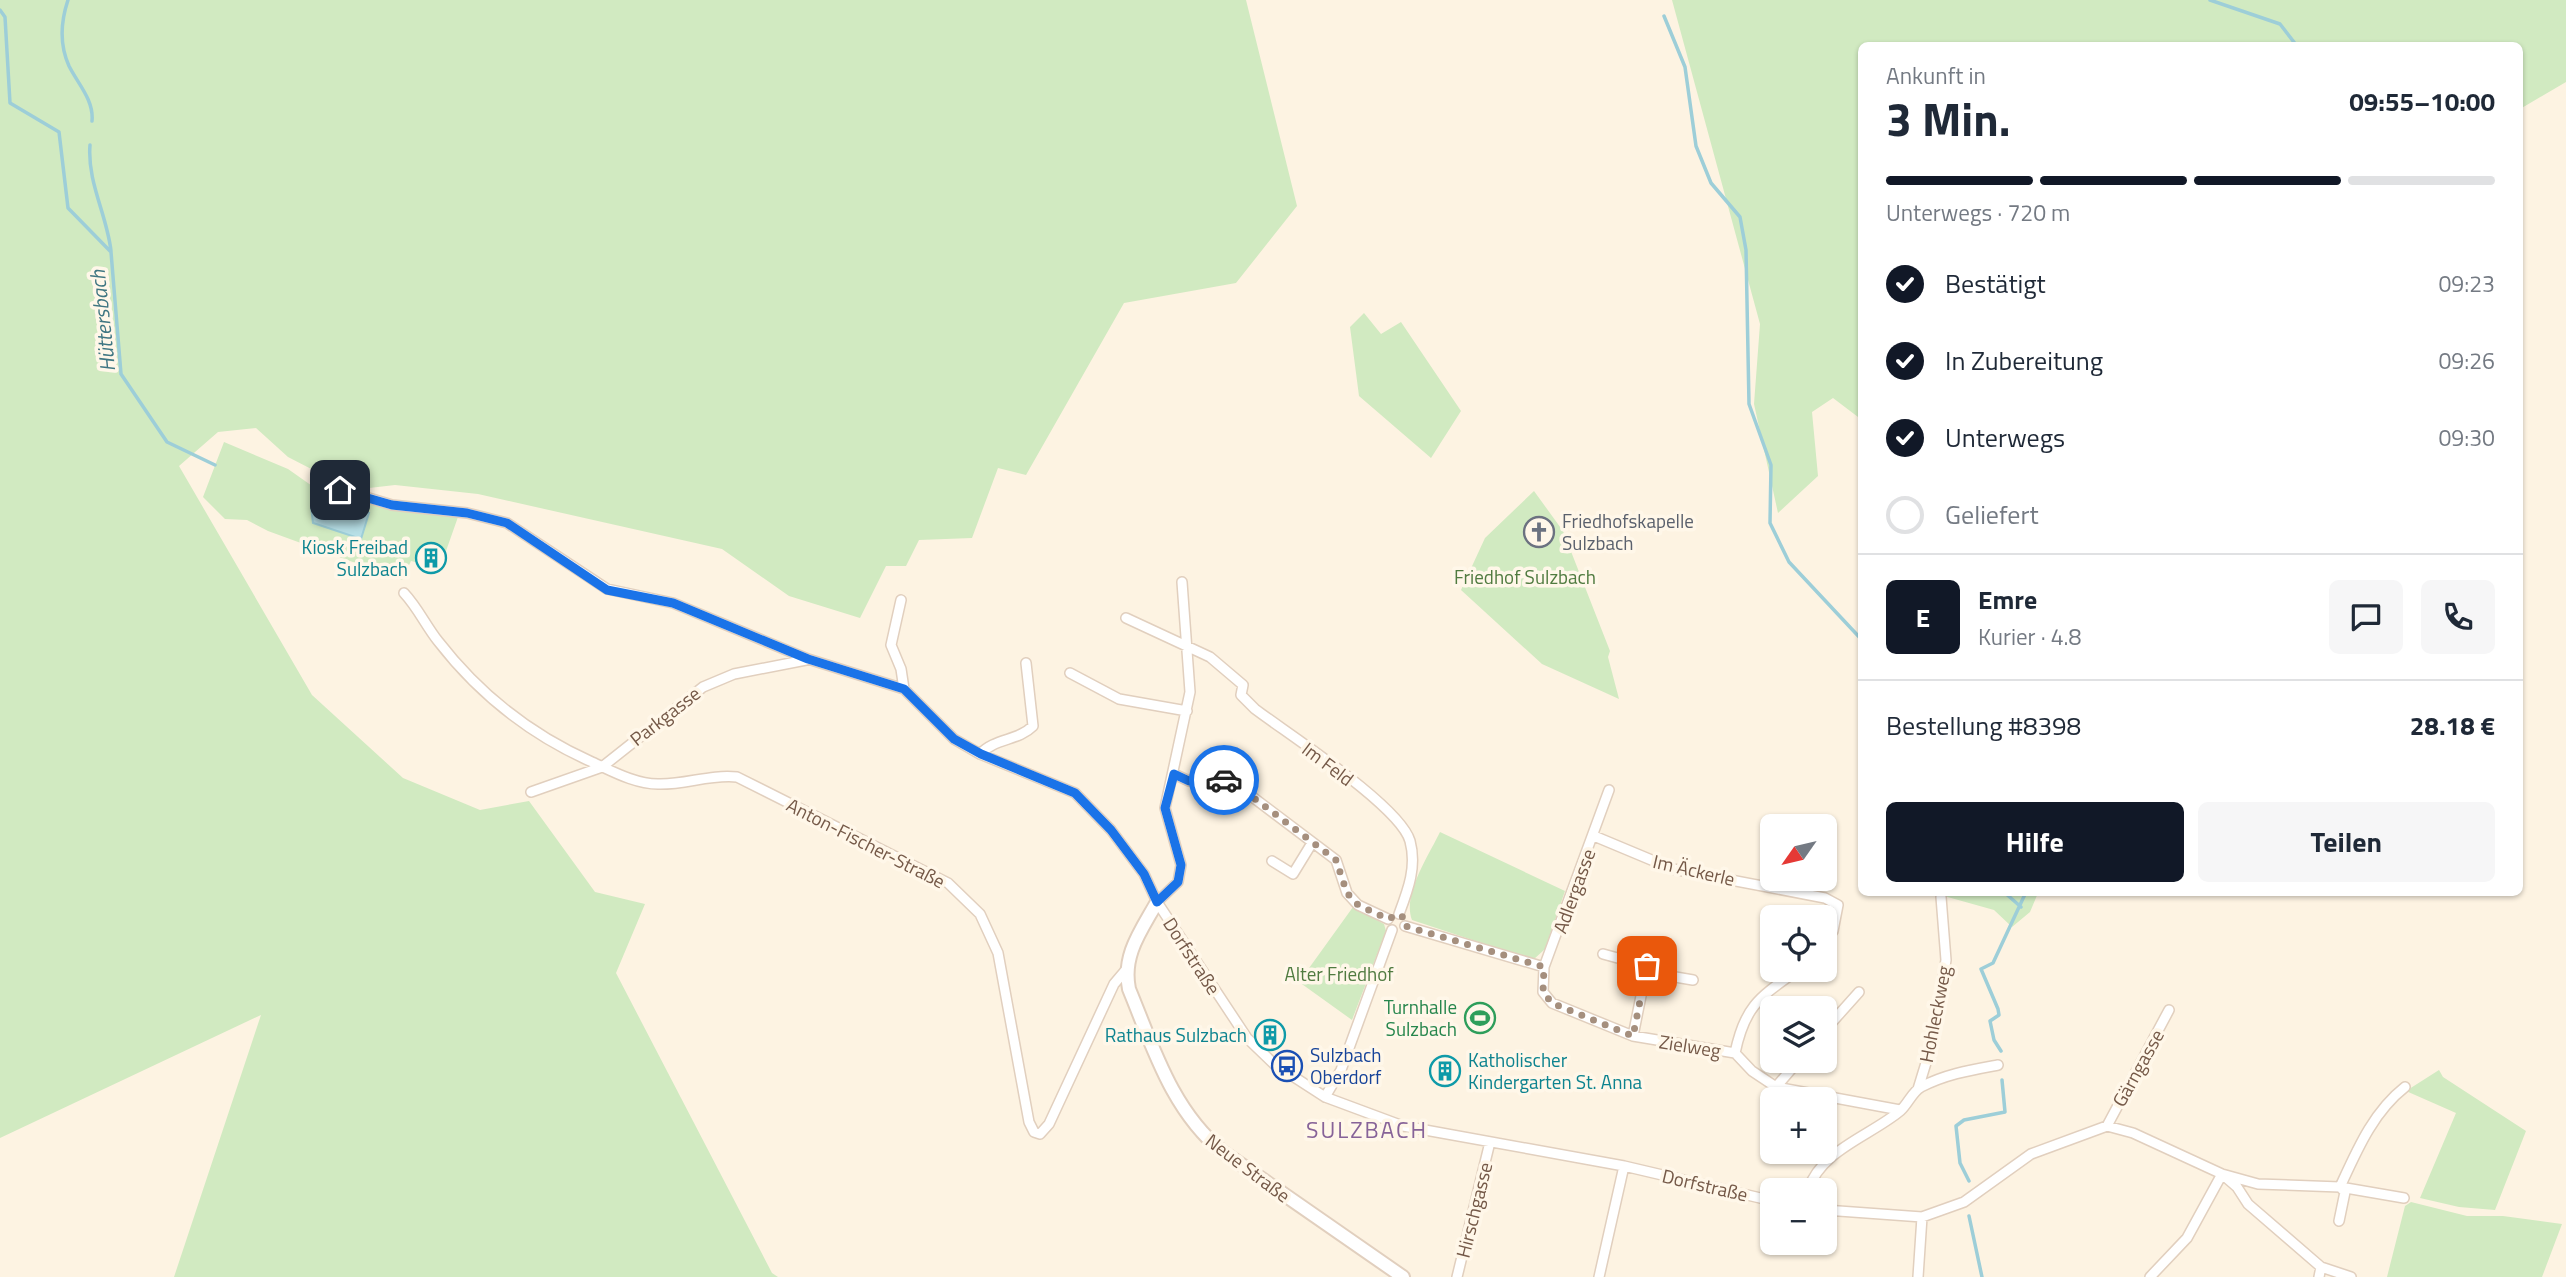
<!DOCTYPE html>
<html lang="de">
<meta charset="utf-8">
<style>
body{margin:0;font-family:"Titillium Web",sans-serif;background:#f6f6f7;color:#1f2937;height:100vh;display:flex;flex-direction:column;font-size:26px;white-space:nowrap}
*{box-sizing:border-box;margin:0}
p{font-size:23px;color:#747a83}
.icon{flex:none;width:38px;height:38px;fill:none;stroke:currentColor;stroke-width:2;stroke-linecap:round;stroke-linejoin:round}
.map{position:relative;flex:1;overflow:hidden}
.side{position:absolute;left:1858px;top:42px;width:665px;height:854px;display:flex;flex-direction:column;background:#fff;border-radius:10px;box-shadow:0 2px 5px #0004}
.side>*{flex:none}
.needle{width:46px;rotate:236deg}
.controls{position:absolute;left:1760px;top:814px;display:grid;gap:14px}
.controls a{display:grid;place-items:center;width:77px;height:77px;border-radius:10px;background:#fff;box-shadow:0 2px 5px #0004;font-size:35px}
.pin{position:absolute;display:grid;place-items:center;width:60px;height:60px;color:#fff;margin:-30px;border-radius:14px;box-shadow:0 4px 10px #0006}
.courier{position:absolute;display:grid;place-items:center;width:70px;height:70px;margin:-35px;border:5px solid #1a73e8;border-radius:50%;background:#fff;color:#222;box-shadow:0 2px 9px #0007}
.head em{font-style:normal;font-weight:700}
.head div{display:flex;flex-direction:column-reverse}
.head{display:flex;align-items:center;justify-content:space-between;height:119px;padding:0 28px}
h1{font-size:46px;font-weight:700;line-height:52px}
.bar{display:grid;grid-template-columns:repeat(4,1fr);gap:10px 7px;align-content:center;height:84px;padding:0 28px}
.bar i{height:9px;border-radius:5px;background:#e0e1e3}
.bar .selected{background:#111827}
.bar p{grid-column:span 4}
.line{display:flex;align-items:center;gap:18px;padding:0 28px;border-top:2px solid #e0e1e3}
.line div{flex:1}
.round{display:grid;place-items:center;flex:none;width:74px;height:74px;border-radius:10px;background:#f6f6f7}
ol{padding:0 28px;list-style:none}
li{display:flex;align-items:center;gap:21px;height:77px}
li p{margin-inline-start:auto}
li .icon{padding:7px;border-radius:50%;background:#111827;color:#fff;stroke-width:4}
li:last-child{color:#747a83}
li i{width:38px;height:38px;border:4px solid #e0e1e3;border-radius:50%}
.cta{display:flex;gap:14px;margin-top:auto;padding:14px 28px}
.cta a{flex:1;height:80px;border-radius:10px;background:#111827;color:#fff;font-size:28px;font-weight:700;line-height:80px;text-align:center}
.cta a+a{background:#f6f6f7;color:#1f2937}
.map>svg:first-child{display:block}
.green{fill:#d1eac1}
.water{fill:#b7dfe6;stroke:#9dced8;stroke-width:2}
.lines{fill:none;stroke-linecap:round;stroke-linejoin:round}
.stream{stroke:#9dced8;stroke-width:3.5}
.minor-casing{stroke:#e1cfbe;stroke-width:12}
.tertiary-casing{stroke:#e1cfbe;stroke-width:16}
.minor{stroke:#fff;stroke-width:9}
.tertiary{stroke:#fff;stroke-width:12}
.done{stroke:#a58f7e;stroke-width:7;stroke-dasharray:0 12.6}
.route{stroke:#1a73e8;stroke-width:9}
.labels{text-anchor:middle;stroke-width:7;stroke-linejoin:round;paint-order:stroke}
.worship-label{font-size:19px;fill:#5b616d;stroke:#fff7e9;text-anchor:start}
.culture-label{font-size:19px;fill:#0d838f;stroke:#fff7e9;text-anchor:end}
.park-label{font-size:19px;fill:#507b40;stroke:#fff7e9}
.street-label{font-size:19px;fill:#755948;stroke:#fff7e9}
.leisure-label{font-size:19px;fill:#27864d;stroke:#fff7e9;text-anchor:end}
.transit-label{font-size:19px;fill:#164399;stroke:#fff7e9;text-anchor:start}
.water-label{font-size:21px;font-style:italic;fill:#3f7682;stroke:#fff7e9}
.quarter-label{font-size:23px;letter-spacing:2px;fill:#876398;stroke:#fff7e9}
</style>
<div class="map">
<svg width="2566" height="1277" viewBox="0 0 2566 1277">
<rect width="100%" height="100%" fill="#fdf3e2"/>
<!-- green -->
<path class="green" d="M0,0H1246L1297,206L1236,283L1124,303L1026,475L998,468L972,538L919,540L906,566H886L860,618L789,596L722,549L478,494L395,485L352,490L288,457L256,428L218,432L179,466L312,695L403,778L480,810L529,801L595,892L645,904L616,973L772,1273L778,1277H174L261,1015L0,1138Z
M1672,0H2566V82L2520,109V46H1862V420L1833,398L1812,412L1818,476L1778,513L1754,404L1760,324Z
M1364,313L1381,334L1401,322L1461,411L1431,458L1359,396L1350,327Z
M224,442L288,469L315,488L386,507L458,517L440,568L411,561L402,580L268,531L247,520L225,519L203,497Z
M1534,491L1563,531L1610,651L1608,657L1619,699L1542,664L1461,590L1485,538Z
M1440,832L1565,891L1545,949L1533,960L1412,920C1402,895 1429,855 1440,832Z
M1944,892L2038,893L2030,912L2012,927L1994,910L1944,896Z
M1353,907L1384,924L1386,931L1352,1020L1299,982Z
M2439,1070L2443,1077L2526,1131L2495,1210L2459,1207L2420,1198L2456,1113L2406,1091Z
M2411,1202L2467,1216H2503L2562,1224L2542,1277H2387L2405,1206Z"/>
<!-- water -->
<path class="water" d="M324,499L331,501L330,507L341,511L343,505L369,513L361,539L313,523L311,507Z"/>
<g class="lines">
<!-- stream -->
<path class="stream" d="M68,0C61,21 59,44 69,66C78,84 94,100 92,121
M2210,0L2280,24L2297,46
M0,10L5,17L10,103L59,132L68,208L111,252L121,374L167,442L215,465
M1664,16L1685,67L1696,146L1711,183L1740,217L1746,250L1749,404L1771,465L1770,523L1789,562L1862,640
M90,145C87,182 107,215 111,251
M2004,892L2021,907
M2001,1051L1994,1040L1990,1021L1999,1015L1998,1009L1981,969L1993,963L2026,892
M1969,1181L1960,1163L1956,1126L1964,1120L2005,1112L2002,1080
M1969,1216L1982,1277"/>
<!-- minor casing -->
<g class="minor-casing">
<path id="minor" d="M322,484L392,505L467,513L507,523L607,589L673,603L808,659L904,689L954,739L980,754L1075,793L1111,830L1144,874L1157,902L1247,1038L1274,1064L1325,1097L1403,1126L1624,1166L1773,1201
M404,593C418,608 426,626 438,641C479,694 531,735 592,762C612,771 635,784 658,784C685,785 710,774 737,777L948,883L980,914L998,953L1029,1122L1034,1132L1040,1134L1049,1124L1114,984L1125,971
M901,600L891,645L901,669L904,689
M1126,618L1210,657L1243,685L1241,695L1255,709C1288,734 1400,806 1410,841C1417,867 1408,890 1399,914
M1070,673L1119,699L1187,711
M980,754C995,738 1018,741 1033,726L1026,663
M1174,774L1189,781L1230,780L1336,860L1347,893L1358,905L1388,919
M1609,790L1544,967L1543,992L1552,1003L1633,1036L1735,1053L1752,1071L1776,1087L1900,1110
M531,792L602,767L703,687L734,674L806,660
M1594,836L1673,869L1825,898L1838,905L1833,931L1825,941
M1272,861L1293,874L1312,843
M1157,902L1178,882L1181,865L1165,808L1190,692L1182,582
M1405,926L1544,967
M1603,954L1647,966L1652,973L1693,980
M1825,1030L1859,992
M1633,1036L1647,966
M1735,1053C1745,1005 1760,997 1798,970
M1776,1087L1799,1060
M1918,1089L1933,1040L1946,960L1941,897
M1325,1097L1341,1070L1392,930
M2107,1126L2169,1010
M2340,1187C2357,1150 2373,1112 2405,1087
M1808,1190C1821,1150 1870,1136 1900,1111C1908,1104 1912,1092 1921,1087C1946,1074 1971,1070 1998,1065
M1825,1210L1922,1217L1964,1202L2031,1154L2107,1126L2133,1133L2222,1174L2258,1184L2340,1187L2404,1198
M2339,1221L2345,1192L2340,1187
M1457,1277L1490,1142
M1599,1277L1624,1166
M1918,1277L1922,1217
M2150,1277L2187,1238L2222,1174L2237,1187L2248,1204L2321,1267
M2319,1277L2321,1267L2351,1277"/>
</g>
<!-- tertiary casing -->
<g class="tertiary-casing">
<path id="tertiary" d="M1157,902C1141,931 1122,955 1129,989C1153,1047 1172,1111 1223,1152L1403,1277"/>
</g>
<!-- minor -->
<use href="#minor" class="minor"/>
<!-- tertiary -->
<use href="#tertiary" class="tertiary"/>
</g>
<g class="lines">
<!-- done -->
<path class="done" d="M1224,780H1230L1336,860L1347,893L1358,905L1388,919L1399,914L1405,919V926L1544,967L1543,992L1552,1003L1633,1036L1647,966"/>
<!-- route -->
<path class="route" d="M340,490L392,505L467,513L507,523L607,590L673,603L808,659L904,689L954,739L981,754L1075,793L1111,830L1144,874L1157,902L1178,882L1181,865L1165,808L1174,774L1189,781L1224,780"/>
</g>
<!-- icons -->
<defs>
<g id="church-ring" transform="scale(1.575)"><circle r="9.5" fill="#fff7e9" stroke="#6b7280" stroke-width="1.5"/><path d="M-1.2-6h2.4v3.5h3.3v2.4h-3.3V6h-2.4V-.1h-3.3v-2.4h3.3Z" fill="#6b7280"/></g>
<g id="building-ring" transform="scale(1.575)"><circle r="9.5" fill="#fff7e9" stroke="#0f9aa8" stroke-width="1.5"/><path d="M-4-6H4V6H1V3H-1V6H-4ZM-2.5-4.3h1.7v1.8h-1.7ZM.8-4.3h1.7v1.8H.8ZM-2.5-1h1.7V.8h-1.7ZM.8-1h1.7V.8H.8Z" fill="#0f9aa8"/></g>
<g id="stadium-ring" transform="scale(1.575)"><circle r="9.5" fill="#fff7e9" stroke="#2e9e5b" stroke-width="1.5"/><path d="M0-5a6.5 5 0 1 0 0 10a6.5 5 0 1 0 0-10ZM-3.5-1.8h7v3.6h-7Z" fill="#2e9e5b"/></g>
<g id="bus-ring" transform="scale(1.575)"><circle r="9.5" fill="#fff7e9" stroke="#1a4fb4" stroke-width="1.5"/><path d="M-5-6H5V4H4V6H2V4H-2V6H-4V4H-5ZM-3.5-4V0h7V-4ZM-3.5 1.2v1.5H-2V1.2ZM2 1.2v1.5H3.5V1.2Z" fill="#1a4fb4"/></g>
</defs>
<g fill-rule="evenodd">
<use href="#church-ring" x="1539" y="532"/>
<use href="#building-ring" x="431" y="558"/>
<use href="#stadium-ring" x="1480" y="1018"/>
<use href="#building-ring" x="1270" y="1035"/>
<use href="#bus-ring" x="1287" y="1066"/>
<use href="#building-ring" x="1445" y="1071"/>
</g>
<g class="labels">
<!-- worship labels -->
<g class="worship-label">
<text x="1562" y="528">Friedhofskapelle<tspan x="1562" dy="22">Sulzbach</tspan></text>
</g>
<!-- culture labels -->
<g class="culture-label">
<text x="408" y="554">Kiosk Freibad<tspan x="408" dy="22">Sulzbach</tspan></text>
<text x="1247" y="1042">Rathaus Sulzbach</text>
<text x="1468" y="1067" text-anchor="start">Katholischer<tspan x="1468" dy="22">Kindergarten St. Anna</tspan></text>
</g>
<!-- park labels -->
<g class="park-label">
<text x="1525" y="584">Friedhof Sulzbach</text>
<text x="1339" y="981">Alter Friedhof</text>
</g>
<!-- street labels -->
<g class="street-label">
<text transform="translate(665 716) rotate(-38)" y="7">Parkgasse</text>
<text transform="translate(1328 764) rotate(37)" y="7">Im Feld</text>
<text transform="translate(866 843) rotate(27)" y="7">Anton-Fischer-Straße</text>
<text transform="translate(1694 870) rotate(13)" y="7">Im Äckerle</text>
<text transform="translate(1574 891) rotate(-70)" y="7">Adlergasse</text>
<text transform="translate(1192 956) rotate(57)" y="7">Dorfstraße</text>
<text transform="translate(1935 1014) rotate(-79)" y="7">Hohleckweg</text>
<text transform="translate(1690 1046) rotate(9)" y="7">Zielweg</text>
<text transform="translate(2138 1068) rotate(-61)" y="7">Gärngasse</text>
<text transform="translate(1248 1168) rotate(37)" y="7">Neue Straße</text>
<text transform="translate(1705 1185) rotate(13)" y="7">Dorfstraße</text>
<text transform="translate(1474 1210) rotate(-76)" y="7">Hirschgasse</text>
</g>
<!-- leisure labels -->
<g class="leisure-label">
<text x="1457" y="1014">Turnhalle<tspan x="1457" dy="22">Sulzbach</tspan></text>
</g>
<!-- transit labels -->
<g class="transit-label">
<text x="1310" y="1062">Sulzbach<tspan x="1310" dy="22">Oberdorf</tspan></text>
</g>
<!-- water labels -->
<g class="water-label">
<text transform="translate(103 321) rotate(-96)" y="7">Hüttersbach</text>
</g>
<!-- quarter labels -->
<g class="quarter-label">
<text x="1367" y="1138">SULZBACH</text>
</g>
</g>
</svg>
<div class="controls">
<a><svg class="needle" viewBox="-14 -14 28 28"><path d="M0-13l5 13h-10z" fill="#e53935"/><path d="M0 13l5-13h-10z" fill="#747a83"/></svg></a>
<a><svg class="icon" aria-label="locate" viewBox="0 0 24 24"><circle cx="12" cy="12" r="6"/><path d="M12 2v4M12 18v4M2 12h4M18 12h4"/></svg></a>
<a><svg class="icon" aria-label="layers" viewBox="0 0 24 24"><path d="M12 4l9 5-9 5-9-5zM3 14l9 5 9-5"/></svg></a>
<a>+</a>
<a>−</a>
</div>
<div class="pin" style="left:1647px;top:966px;background:#ea580c"><svg class="icon" aria-label="bag" viewBox="0 0 24 24"><path d="M5 8h14l-1 12H6zM9 8a3 3 0 0 1 6 0"/></svg></div>
<div class="pin" style="left:340px;top:490px;background:#1f2937"><svg class="icon" aria-label="home" viewBox="0 0 24 24"><path d="M3 11l9-7 9 7M6 9v11h12V9"/></svg></div>
<div class="courier" style="left:1224px;top:780px"><svg class="icon" aria-label="car" viewBox="0 0 24 24"><path d="M5 17H2v-5l4-1 3-4h7l3 4 3 1v5h-3M9 17h6M6 11h13"/><circle cx="7" cy="17" r="2"/><circle cx="17" cy="17" r="2"/></svg></div>
<section class="side">
<div class="head"><div><h1>3 Min.</h1><p>Ankunft in</p></div><em>09:55–10:00</em></div>
<div class="bar"><i class="selected"></i><i class="selected"></i><i class="selected"></i><i></i><p>Unterwegs · 720 m</p></div>
<ol>
<li><svg class="icon" aria-label="check" viewBox="0 0 24 24"><path d="M5 12l5 5 9-10"/></svg>Bestätigt<p>09:23</p></li>
<li><svg class="icon" aria-label="check" viewBox="0 0 24 24"><path d="M5 12l5 5 9-10"/></svg>In Zubereitung<p>09:26</p></li>
<li><svg class="icon" aria-label="check" viewBox="0 0 24 24"><path d="M5 12l5 5 9-10"/></svg>Unterwegs<p>09:30</p></li>
<li><i></i>Geliefert</li>
</ol>
<div class="line" style="height:126px"><b class="round" style="background:#111827;color:#fff">E</b><div><b>Emre</b><p>Kurier · 4.8</p></div><a class="round"><svg class="icon" aria-label="chat" viewBox="0 0 24 24"><path d="M4 5h16v11H9l-5 4z"/></svg></a><a class="round"><svg class="icon" aria-label="phone" viewBox="0 0 24 24"><path d="M5 4h4l2 5-3 2q2 4 5 5l2-3 5 2v4C11 20 4 13 5 4z"/></svg></a></div>
<div class="line" style="height:91px"><div>Bestellung #8398</div><b>28.18 €</b></div>
<div class="cta"><a>Hilfe</a><a>Teilen</a></div>
</section>
</div>
